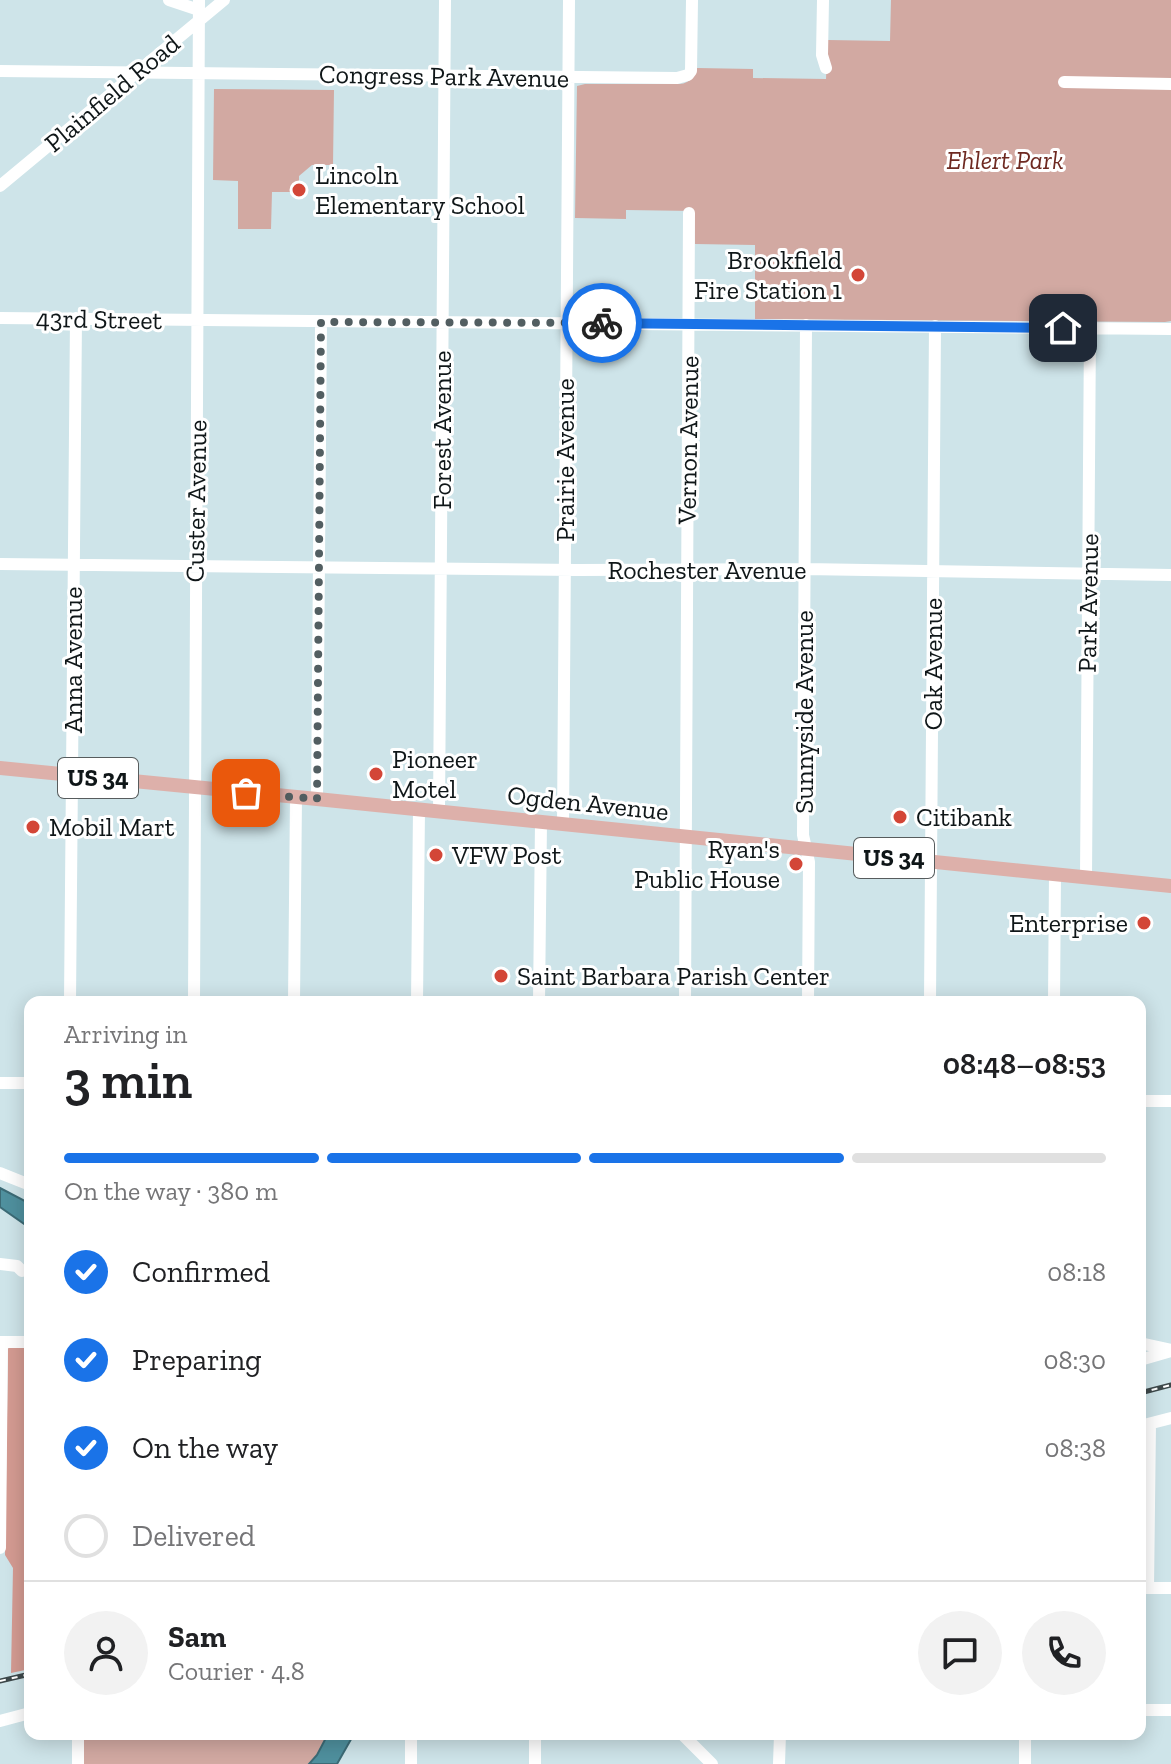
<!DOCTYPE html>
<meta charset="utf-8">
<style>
body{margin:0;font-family:"Zilla Slab",serif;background:#f2f2f2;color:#202124;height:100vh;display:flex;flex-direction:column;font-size:30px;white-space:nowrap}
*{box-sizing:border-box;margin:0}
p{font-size:26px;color:#757577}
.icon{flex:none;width:44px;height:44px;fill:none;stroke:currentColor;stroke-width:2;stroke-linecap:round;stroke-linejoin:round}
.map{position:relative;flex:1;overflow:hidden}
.side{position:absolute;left:24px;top:996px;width:1122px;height:744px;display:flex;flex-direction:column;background:#fff;border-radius:16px;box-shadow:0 4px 20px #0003}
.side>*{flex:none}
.pin{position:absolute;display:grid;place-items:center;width:68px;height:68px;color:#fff;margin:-34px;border-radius:16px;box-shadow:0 4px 12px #0006}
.courier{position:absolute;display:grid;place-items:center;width:80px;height:80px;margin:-40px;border:6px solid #1a73e8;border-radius:50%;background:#fff;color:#222;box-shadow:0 2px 10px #0007}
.head em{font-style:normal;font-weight:600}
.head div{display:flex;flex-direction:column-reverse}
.head{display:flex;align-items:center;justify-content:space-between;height:136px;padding:0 40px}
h1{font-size:52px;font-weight:600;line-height:60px}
.bar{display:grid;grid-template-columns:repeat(4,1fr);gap:12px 8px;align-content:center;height:96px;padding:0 40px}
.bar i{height:10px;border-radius:6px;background:#e0e0e0}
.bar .selected{background:#1a73e8}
.bar p{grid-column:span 4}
.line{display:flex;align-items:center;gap:20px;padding:0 40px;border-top:2px solid #e0e0e0}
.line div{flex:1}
.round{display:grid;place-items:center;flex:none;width:84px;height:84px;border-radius:42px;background:#f2f2f2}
ol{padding:0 40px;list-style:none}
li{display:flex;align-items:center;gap:24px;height:88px}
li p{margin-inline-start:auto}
li .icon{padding:8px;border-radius:50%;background:#1a73e8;color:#fff;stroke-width:4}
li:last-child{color:#757577}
li i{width:44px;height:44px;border:4px solid #e0e0e0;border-radius:50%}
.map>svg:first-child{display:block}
.green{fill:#d2a9a2}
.forest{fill:#d49b92}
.water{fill:#4f909e;stroke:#3c6b76;stroke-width:2}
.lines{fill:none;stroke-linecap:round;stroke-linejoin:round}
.minor{stroke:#fff;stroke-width:12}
.major{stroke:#ddb0aa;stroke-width:14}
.rail-casing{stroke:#3d484a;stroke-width:5}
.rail{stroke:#fff;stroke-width:2;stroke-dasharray:6;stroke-linecap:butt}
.done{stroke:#525e61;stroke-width:8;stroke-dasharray:0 14.4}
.route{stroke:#1a73e8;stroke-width:10}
.poi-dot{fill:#d34637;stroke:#fff;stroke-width:3}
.labels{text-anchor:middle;stroke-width:6;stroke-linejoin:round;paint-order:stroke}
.shield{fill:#fff;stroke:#575c5d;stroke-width:2}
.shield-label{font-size:24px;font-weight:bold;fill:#0f1618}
.street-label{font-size:26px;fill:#0f1618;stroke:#fff}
.park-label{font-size:26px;font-style:italic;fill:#6e2921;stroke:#fff}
.poi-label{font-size:26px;fill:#0f1618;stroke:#fff;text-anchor:start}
</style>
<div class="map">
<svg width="1171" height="1764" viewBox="0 0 1171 1764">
<rect width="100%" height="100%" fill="#cee4e9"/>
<!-- green -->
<path class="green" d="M891,0H1171V321L1165,322L755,319V245L695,244L694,211L626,210V219L575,218L577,86L585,84H680C690,83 694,77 697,68L753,69V78L826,79L828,40L890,41Z
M214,89L334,90L333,165H312L299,176V192H272L271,229H238V181L213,180Z
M83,1734H328L317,1755L309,1764H83Z"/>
<!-- forest -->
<path class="forest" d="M30,1346V1669L11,1673L13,1568L5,1555L8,1349L9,1347Z"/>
<!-- water -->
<path class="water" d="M0,1188L25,1201L30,1206V1228L0,1207Z
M328,1734H354L337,1764H309L317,1755Z"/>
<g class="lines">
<!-- minor -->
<path class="minor" d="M169,0L199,10
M823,0L822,55L826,68
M0,71L677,78L688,75L691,71L692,0
M1064,82L1171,84
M0,186L224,0
M0,318L1171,329
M806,325L803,835L809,862L808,1002
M0,564L576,570L805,569L1171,575
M317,799L321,322
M439,811L445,0
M563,824L569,0
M1086,877L1090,328
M70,1002L76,318
M194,1002L199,0
M294,1002L296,797
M417,1002L419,809
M539,1002L541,822
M685,1002L689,213
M930,1002L935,326
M1054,1002L1055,874
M0,1083H30
M1140,1101H1171
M0,1173L30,1185
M0,1264L17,1266L22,1271
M0,1342H30
M1140,1343L1171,1350
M1140,1360L1171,1351
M1140,1426L1171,1418
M0,1548L2,1342
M1140,1588H1171
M1148,1588L1150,1424
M1140,1710H1171
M0,1721L30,1713
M682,1734L712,1764
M78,1764V1734
M411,1764V1734
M535,1764V1734
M779,1764L780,1734
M1025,1764V1734"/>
<!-- major -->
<path class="major" d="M0,768L317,799L1171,886"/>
<!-- rail casing -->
<g class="rail-casing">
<path id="rail" d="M1140,1393L1171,1385
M0,1681L30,1674"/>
</g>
<!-- rail -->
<use href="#rail" class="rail"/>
</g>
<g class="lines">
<!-- done -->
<path class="done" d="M246,793L317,799L321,322L602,323"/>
<!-- route -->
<path class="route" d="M602,323L1063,328"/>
</g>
<!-- markers -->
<g class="poi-dot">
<circle cx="299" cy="190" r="8"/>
<circle cx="858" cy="275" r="8"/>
<circle cx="376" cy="774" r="8"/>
<circle cx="900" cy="817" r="8"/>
<circle cx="33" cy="827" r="8"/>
<circle cx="436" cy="855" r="8"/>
<circle cx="796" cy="864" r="8"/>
<circle cx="1144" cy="923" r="8"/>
<circle cx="501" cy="976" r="8"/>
</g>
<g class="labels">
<!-- shield labels -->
<g class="shield">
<rect x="58" y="758" width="80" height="40" rx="6"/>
<rect x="854" y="838" width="80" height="40" rx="6"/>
</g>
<g class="shield-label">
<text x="98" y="786">US 34</text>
<text x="894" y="866">US 34</text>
</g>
<!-- street labels -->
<g class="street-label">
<text transform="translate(444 76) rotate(1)" y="9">Congress Park Avenue</text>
<text transform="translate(112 93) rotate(-40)" y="9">Plainfield Road</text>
<text transform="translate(99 319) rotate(1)" y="9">43rd Street</text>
<text transform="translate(442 430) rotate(-90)" y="9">Forest Avenue</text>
<text transform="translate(688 440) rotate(-89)" y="9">Vernon Avenue</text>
<text transform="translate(565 460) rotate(-90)" y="9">Prairie Avenue</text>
<text transform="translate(196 501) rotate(-89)" y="9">Custer Avenue</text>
<text x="707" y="579">Rochester Avenue</text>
<text transform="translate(1088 603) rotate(-89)" y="9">Park Avenue</text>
<text transform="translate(73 660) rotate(-90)" y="9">Anna Avenue</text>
<text transform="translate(933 664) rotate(-90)" y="9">Oak Avenue</text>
<text transform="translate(804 712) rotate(-90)" y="9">Sunnyside Avenue</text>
<text transform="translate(588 803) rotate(6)" y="9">Ogden Avenue</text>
</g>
<!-- park labels -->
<g class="park-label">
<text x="1005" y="169">Ehlert Park</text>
</g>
<!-- poi labels -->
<g class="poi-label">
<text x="315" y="184">Lincoln<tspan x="315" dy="30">Elementary School</tspan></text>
<text x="842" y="269" text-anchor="end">Brookfield<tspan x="842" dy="30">Fire Station 1</tspan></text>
<text x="392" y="768">Pioneer<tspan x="392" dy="30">Motel</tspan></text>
<text x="916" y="826">Citibank</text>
<text x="49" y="836">Mobil Mart</text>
<text x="780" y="858" text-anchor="end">Ryan's<tspan x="780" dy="30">Public House</tspan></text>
<text x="452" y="864">VFW Post</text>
<text x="1128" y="932" text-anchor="end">Enterprise</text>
<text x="517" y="985">Saint Barbara Parish Center</text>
</g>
</g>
</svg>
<div class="pin" style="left:246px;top:793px;background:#ea580c"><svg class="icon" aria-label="bag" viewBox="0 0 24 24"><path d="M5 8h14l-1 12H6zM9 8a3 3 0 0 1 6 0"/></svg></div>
<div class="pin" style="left:1063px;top:328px;background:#1f2937"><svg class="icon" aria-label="home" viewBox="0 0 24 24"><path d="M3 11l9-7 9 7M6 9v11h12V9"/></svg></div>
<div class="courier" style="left:602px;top:323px"><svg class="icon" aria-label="bike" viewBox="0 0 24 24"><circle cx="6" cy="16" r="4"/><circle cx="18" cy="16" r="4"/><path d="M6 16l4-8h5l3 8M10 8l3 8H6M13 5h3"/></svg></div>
<section class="side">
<div class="head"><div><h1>3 min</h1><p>Arriving in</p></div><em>08:48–08:53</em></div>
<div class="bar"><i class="selected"></i><i class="selected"></i><i class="selected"></i><i></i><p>On the way · 380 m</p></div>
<ol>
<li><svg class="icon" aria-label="check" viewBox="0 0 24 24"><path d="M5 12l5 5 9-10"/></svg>Confirmed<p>08:18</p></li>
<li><svg class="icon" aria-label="check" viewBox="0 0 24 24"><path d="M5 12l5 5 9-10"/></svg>Preparing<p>08:30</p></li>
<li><svg class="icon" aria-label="check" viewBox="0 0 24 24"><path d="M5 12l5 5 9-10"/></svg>On the way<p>08:38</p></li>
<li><i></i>Delivered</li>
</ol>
<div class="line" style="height:144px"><a class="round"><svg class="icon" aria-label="person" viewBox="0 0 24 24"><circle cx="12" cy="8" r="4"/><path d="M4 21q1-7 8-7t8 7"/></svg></a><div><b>Sam</b><p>Courier · 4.8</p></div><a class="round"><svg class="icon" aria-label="chat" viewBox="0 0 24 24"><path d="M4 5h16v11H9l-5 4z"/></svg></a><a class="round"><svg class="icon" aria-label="phone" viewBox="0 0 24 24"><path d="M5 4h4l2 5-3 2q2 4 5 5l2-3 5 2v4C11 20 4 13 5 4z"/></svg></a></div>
</section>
</div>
